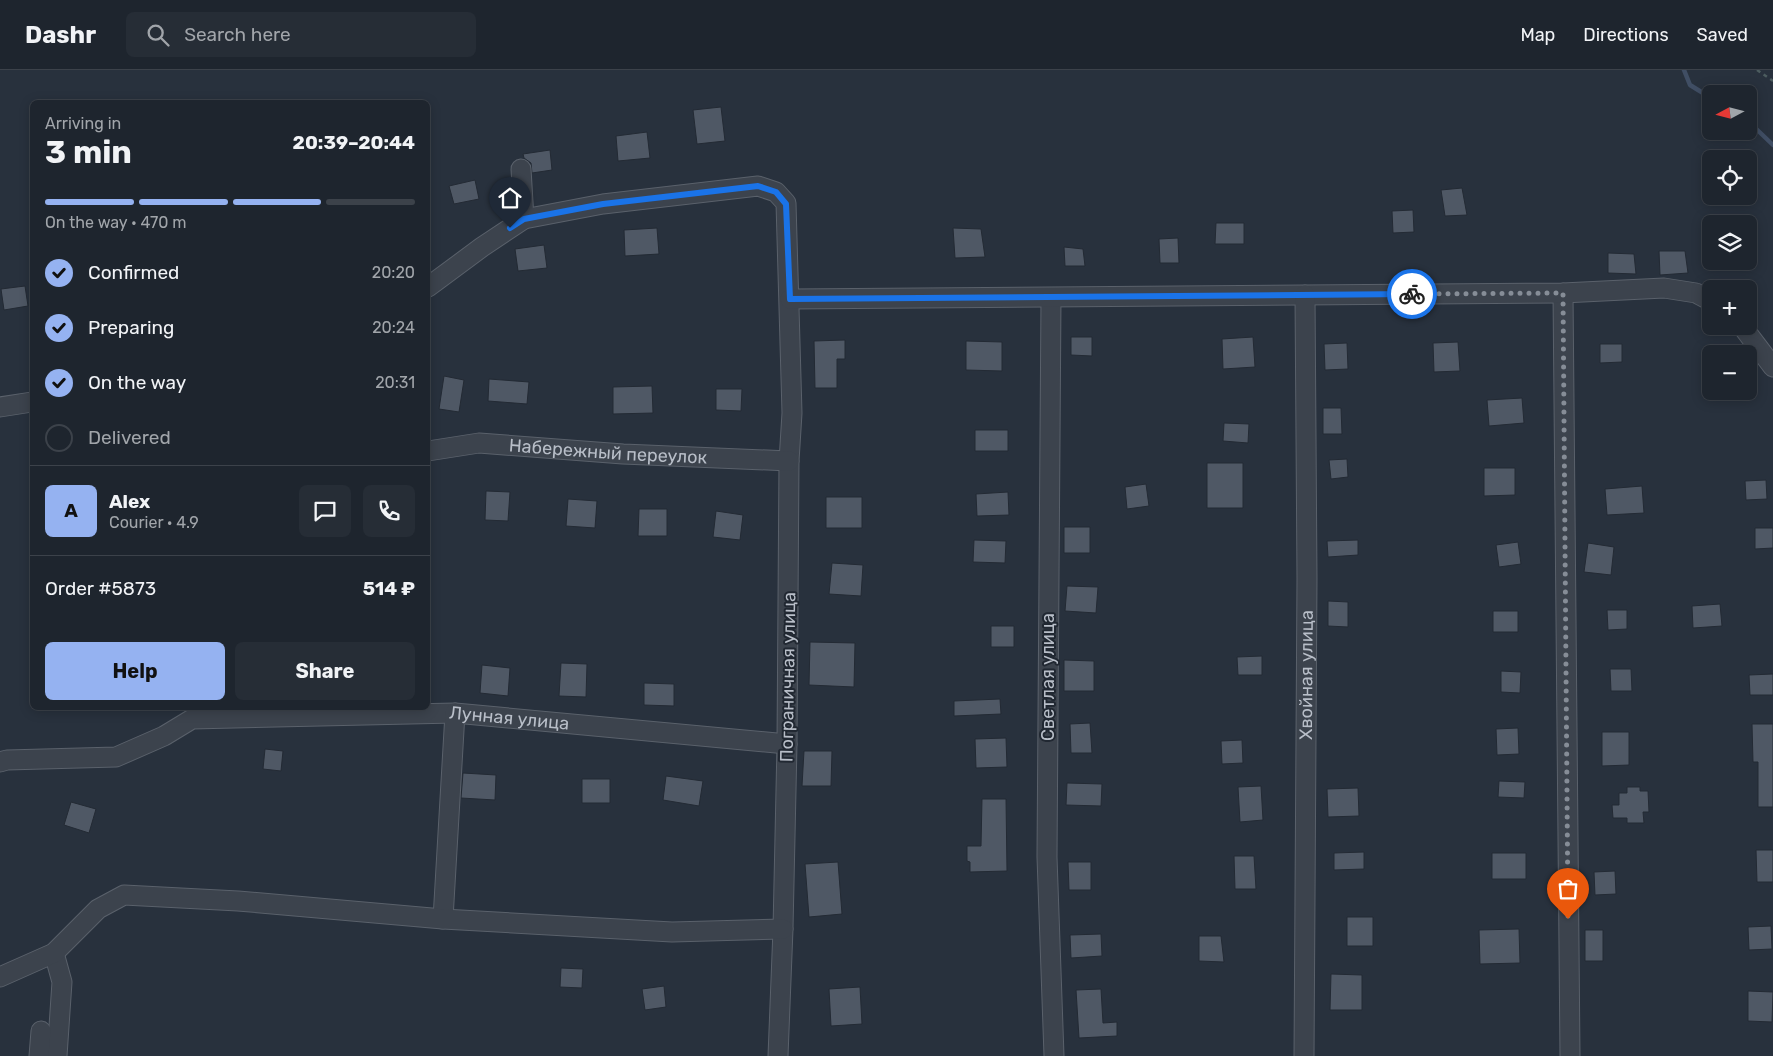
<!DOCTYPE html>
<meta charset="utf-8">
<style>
body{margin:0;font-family:Rubik,sans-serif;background:#262d36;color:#f1f3f6;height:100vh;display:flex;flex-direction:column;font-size:19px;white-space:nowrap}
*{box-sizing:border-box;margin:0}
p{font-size:16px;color:#a1a5aa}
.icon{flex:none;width:28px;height:28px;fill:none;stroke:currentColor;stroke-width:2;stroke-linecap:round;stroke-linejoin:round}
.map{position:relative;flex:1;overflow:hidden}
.side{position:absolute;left:30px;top:30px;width:400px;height:610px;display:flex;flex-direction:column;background:#1e252e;border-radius:8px;box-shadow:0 2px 12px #0003,0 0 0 1px #3c424a}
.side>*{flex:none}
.needle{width:32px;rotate:263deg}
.tools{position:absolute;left:1702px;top:15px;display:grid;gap:10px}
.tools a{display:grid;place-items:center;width:55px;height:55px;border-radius:8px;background:#1e252e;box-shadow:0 2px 12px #0003,0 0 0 1px #3c424a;font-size:25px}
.pin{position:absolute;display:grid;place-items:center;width:42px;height:42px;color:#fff;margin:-51px -21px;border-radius:50% 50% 50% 0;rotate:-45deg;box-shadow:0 0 5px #0007}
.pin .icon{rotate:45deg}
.courier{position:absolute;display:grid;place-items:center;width:50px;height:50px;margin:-25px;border:4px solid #1a73e8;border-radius:50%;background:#fff;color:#222;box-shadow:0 1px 6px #0007}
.summary em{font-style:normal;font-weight:700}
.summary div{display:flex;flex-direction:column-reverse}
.summary{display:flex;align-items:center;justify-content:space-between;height:85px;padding:0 15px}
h1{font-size:32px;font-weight:700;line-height:38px}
.bar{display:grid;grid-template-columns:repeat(4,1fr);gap:8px 5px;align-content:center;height:60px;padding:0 15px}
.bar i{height:6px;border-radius:4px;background:#3c424a}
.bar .current{background:#95b2f1}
.bar p{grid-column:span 4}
.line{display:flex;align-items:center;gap:12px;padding:0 15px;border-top:1px solid #3c424a}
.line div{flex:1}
.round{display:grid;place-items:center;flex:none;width:52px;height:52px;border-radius:8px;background:#262d36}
ol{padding:0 15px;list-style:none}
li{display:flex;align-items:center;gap:15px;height:55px}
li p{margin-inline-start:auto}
li .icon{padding:5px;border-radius:50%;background:#95b2f1;color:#111;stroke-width:4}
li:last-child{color:#a1a5aa}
li i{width:28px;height:28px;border:2px solid #3c424a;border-radius:50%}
.cta{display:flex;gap:10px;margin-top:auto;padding:10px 15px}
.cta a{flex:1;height:58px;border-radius:8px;background:#95b2f1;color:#111;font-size:20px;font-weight:700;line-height:58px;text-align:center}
.cta a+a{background:#262d36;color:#f1f3f6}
header{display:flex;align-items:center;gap:30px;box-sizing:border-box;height:70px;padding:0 25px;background:#1e252e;border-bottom:1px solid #3c424a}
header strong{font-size:24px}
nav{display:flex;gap:28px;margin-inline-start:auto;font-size:18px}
.search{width:350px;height:45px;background:#262d36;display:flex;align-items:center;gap:12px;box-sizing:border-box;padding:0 18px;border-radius:8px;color:#a1a5aa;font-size:19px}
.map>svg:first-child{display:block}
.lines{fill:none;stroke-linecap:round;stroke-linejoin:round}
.stream{stroke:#404e64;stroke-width:4.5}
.building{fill:#4f5865;stroke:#232a34}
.minor-casing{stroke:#5a616b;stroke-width:21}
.path{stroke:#4c5c5f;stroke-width:2.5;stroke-dasharray:4 4;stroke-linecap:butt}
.minor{stroke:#3c434d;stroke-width:19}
.done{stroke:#868d97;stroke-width:5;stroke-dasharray:0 9}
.route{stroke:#1a73e8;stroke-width:6}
.labels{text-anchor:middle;stroke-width:4;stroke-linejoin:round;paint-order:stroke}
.street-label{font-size:18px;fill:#b8bec8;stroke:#212832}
</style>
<header>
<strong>Dashr</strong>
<div class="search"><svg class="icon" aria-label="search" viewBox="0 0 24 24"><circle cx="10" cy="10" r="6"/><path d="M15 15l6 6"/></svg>Search here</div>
<nav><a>Map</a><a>Directions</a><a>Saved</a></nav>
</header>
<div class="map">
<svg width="1773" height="986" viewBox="0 0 1773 986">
<rect width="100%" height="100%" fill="#28313d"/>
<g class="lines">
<!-- stream -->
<path class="stream" d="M1684,0L1690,15L1711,28
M1749,52L1773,75"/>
</g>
<!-- building -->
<path class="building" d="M721,37L725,71L697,74L693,40Z
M647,62L650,88L618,91L616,66Z
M550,80L552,100L532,103L531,93L524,88L523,84Z
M475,110L479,129L454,134L449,116Z
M1462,118L1467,145L1445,146L1441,120Z
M1413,140L1414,162L1393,163L1392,141Z
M1216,153H1244V174H1215Z
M657,158L659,184L625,186L624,160Z
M953,158L981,159L985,187L955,188Z
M1178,168L1179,193H1160L1159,169Z
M544,175L547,198L518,201L515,179Z
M1064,177L1083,179L1085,196H1065Z
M1659,181H1685L1688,203L1660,205Z
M1608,183L1634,184L1636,204L1608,203Z
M25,216L28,236L4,240L1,219Z
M1071,267H1092V286L1071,285Z
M1253,267L1255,297L1223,299L1222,269Z
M845,270V289H837V318H815L814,271Z
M966,271L1002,272V301L966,300Z
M1458,272L1460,301L1434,302L1433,273Z
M1347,273L1348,299L1325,300L1324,274Z
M1600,274H1622V292L1600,293Z
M444,306L464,310L459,342L439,339Z
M489,309L529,312L527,334L488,331Z
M652,316L653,343L613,344V317Z
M716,319H742L741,341L716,340Z
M1522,328L1524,353L1489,356L1487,330Z
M1323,338H1341L1342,364H1323Z
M1224,353L1249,354L1248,373L1223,371Z
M975,360H1008V381H975Z
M1347,389L1348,407L1331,409L1329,390Z
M1207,393H1243V438H1207Z
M1484,398H1515V425L1484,426Z
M1766,410L1767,429L1746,430L1745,411Z
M1146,414L1149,436L1127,439L1125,417Z
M1642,416L1644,443L1607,445L1605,419Z
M486,421L510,422L508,451L485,450Z
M1008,422L1009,445L977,446L976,424Z
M826,427H862V458H826Z
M568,429L597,431L595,458L566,456Z
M639,439H667V466H638Z
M716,441L743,445L740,470L713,467Z
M1064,457H1090V483H1064Z
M1755,458H1773V478L1755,479Z
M974,470L1006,471L1005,493L973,492Z
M1358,470V485L1328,487L1327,471Z
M1518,472L1521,494L1499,497L1496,475Z
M1588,473L1614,477L1611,505L1584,502Z
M832,493L863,495L861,526L829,524Z
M1067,516L1098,517L1096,543L1065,541Z
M1328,531L1348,532V557L1328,556Z
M1720,534L1722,556L1693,558L1692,536Z
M1607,540H1627V559L1608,560Z
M1493,541H1518V562H1493Z
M991,556H1014V577H991Z
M810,572L855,573L854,617L809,615Z
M1262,586V605H1238L1237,587Z
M1064,590L1094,591V621H1064Z
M561,593L587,594L586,627L559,626Z
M482,595L510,598L508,626L480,623Z
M1610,599H1631L1632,621H1611Z
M1501,601L1521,602L1520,623L1501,622Z
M1773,604V625H1750L1749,605Z
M644,613L674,614V636L644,635Z
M1000,629L1001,644L954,646V631Z
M1090,653L1092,683H1071L1070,654Z
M1752,654H1773V737H1758V692H1753Z
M1518,658L1519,684L1497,685L1496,659Z
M1602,662H1629V695L1602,696Z
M1006,668L1007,697L976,698L975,669Z
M1242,670L1243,693L1222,694L1221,671Z
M265,679L283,681L281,701L263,699Z
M804,681H832L831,716H802Z
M463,703L496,705L495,730L461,728Z
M666,706L703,711L699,736L663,730Z
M582,709H610V733H582Z
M1499,711L1525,712L1524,728L1498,727Z
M1067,713L1102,714L1101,736L1066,735Z
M1261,716L1263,750L1240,752L1238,717Z
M1627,717H1640V721H1648L1649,742H1643L1644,753H1627V748H1613L1612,735H1619V723H1627Z
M1358,718L1359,746L1328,747L1327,719Z
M982,729H1006L1007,801L970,802V792L967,791V776H981Z
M71,732L96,739L89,763L64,755Z
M1756,780H1773V812H1757Z
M1364,782V799L1334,800V783Z
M1492,783H1526V809H1492Z
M1234,786H1254L1256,819H1235Z
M838,792L842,844L809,847L805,794Z
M1068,792H1091V820H1069Z
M1615,801L1616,824L1595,825L1594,802Z
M1347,847H1373V876H1347Z
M1771,856L1772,879L1749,880L1748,857Z
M1519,859L1520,893L1480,894L1479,860Z
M1585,860H1603V891H1585Z
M1101,864L1102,886L1071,888L1070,865Z
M1199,866H1221L1224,892L1199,891Z
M561,898L583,899L582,918L560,917Z
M1331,904L1362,905V940H1330Z
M664,916L666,937L645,940L642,919Z
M860,917L862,954L831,956L829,919Z
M1101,919L1103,953L1117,952V966L1079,968L1076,920Z
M1748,921L1773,922L1772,952L1748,951Z"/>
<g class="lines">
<!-- minor casing -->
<g class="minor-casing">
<g id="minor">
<path d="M521,99L524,149"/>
<path d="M428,217L482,177L524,149L603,134L758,116L776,122L786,133L792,343L789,391L787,674L783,859L778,986"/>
<path d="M1563,223L1570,986"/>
<path d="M1051,228L1047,787L1054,986"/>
<path d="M790,229L1563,223L1664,218L1696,223L1711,231"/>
<path d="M1742,256L1773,297"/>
<path d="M0,337L32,332"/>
<path id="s1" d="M428,381L479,373L623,384L789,391"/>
<path id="s2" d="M0,692L7,690L116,687L164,666L192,649L455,643L787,674"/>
<path d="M443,849L455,643"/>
<path d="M54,883L62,912L57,986"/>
<path d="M0,907L54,883L98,839L124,825L238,831L443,849L672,862L783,859"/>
<path d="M39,986L41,961"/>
<path id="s3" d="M1304,986L1307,508L1305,225"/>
</g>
</g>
<!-- path -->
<path class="path" d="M1757,0L1773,11"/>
<!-- minor -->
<use href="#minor" class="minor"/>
</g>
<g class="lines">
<!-- done -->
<path class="done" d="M1412,224L1563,223L1568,849"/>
<!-- route -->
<path class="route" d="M510,158L524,149L603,134L758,116L776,122L786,134L790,229L1412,224"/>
</g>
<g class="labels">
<!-- street labels -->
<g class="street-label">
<text dy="6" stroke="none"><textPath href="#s1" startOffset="181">Набережный переулок</textPath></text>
<text dy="6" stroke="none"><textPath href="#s3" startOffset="381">Хвойная улица</textPath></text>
<text transform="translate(788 607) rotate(-89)" y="6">Пограничная улица</text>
<text transform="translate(1048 607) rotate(-90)" y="6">Светлая улица</text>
<text dy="6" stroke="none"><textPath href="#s2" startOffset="519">Лунная улица</textPath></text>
</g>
</g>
</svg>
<div class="tools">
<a><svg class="needle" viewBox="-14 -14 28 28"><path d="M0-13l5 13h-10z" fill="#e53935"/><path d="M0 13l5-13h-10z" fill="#a1a5aa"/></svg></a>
<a><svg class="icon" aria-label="locate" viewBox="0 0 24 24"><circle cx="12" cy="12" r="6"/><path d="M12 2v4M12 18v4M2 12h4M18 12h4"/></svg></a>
<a><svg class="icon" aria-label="layers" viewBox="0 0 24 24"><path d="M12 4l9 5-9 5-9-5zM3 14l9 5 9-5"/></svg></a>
<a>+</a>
<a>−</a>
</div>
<div class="pin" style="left:1568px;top:849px;background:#ea580c"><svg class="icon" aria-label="bag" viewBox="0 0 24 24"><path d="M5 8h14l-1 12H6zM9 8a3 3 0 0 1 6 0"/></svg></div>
<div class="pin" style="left:510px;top:158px;background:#1f2937"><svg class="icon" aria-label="home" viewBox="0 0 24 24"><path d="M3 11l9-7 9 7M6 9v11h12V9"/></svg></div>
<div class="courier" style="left:1412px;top:224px"><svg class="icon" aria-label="bike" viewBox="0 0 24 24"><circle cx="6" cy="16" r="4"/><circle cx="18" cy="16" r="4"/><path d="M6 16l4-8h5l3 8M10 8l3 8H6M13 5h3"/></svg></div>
<section class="side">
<div class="summary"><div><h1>3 min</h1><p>Arriving in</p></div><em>20:39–20:44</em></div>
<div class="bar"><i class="current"></i><i class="current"></i><i class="current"></i><i></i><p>On the way · 470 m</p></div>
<ol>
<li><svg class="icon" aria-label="check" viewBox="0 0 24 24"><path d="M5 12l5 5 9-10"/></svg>Confirmed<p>20:20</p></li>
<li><svg class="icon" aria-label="check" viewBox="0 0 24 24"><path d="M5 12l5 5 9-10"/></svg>Preparing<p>20:24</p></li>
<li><svg class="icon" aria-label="check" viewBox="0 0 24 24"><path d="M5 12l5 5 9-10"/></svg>On the way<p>20:31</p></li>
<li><i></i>Delivered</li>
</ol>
<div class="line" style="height:90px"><b class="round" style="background:#95b2f1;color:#111">A</b><div><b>Alex</b><p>Courier · 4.9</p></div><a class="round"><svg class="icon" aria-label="chat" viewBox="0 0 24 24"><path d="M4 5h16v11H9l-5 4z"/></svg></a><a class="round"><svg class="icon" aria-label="phone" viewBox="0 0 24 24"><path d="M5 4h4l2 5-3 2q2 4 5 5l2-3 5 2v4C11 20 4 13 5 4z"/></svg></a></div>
<div class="line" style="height:65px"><div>Order #5873</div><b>514 ₽</b></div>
<div class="cta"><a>Help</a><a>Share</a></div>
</section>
</div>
